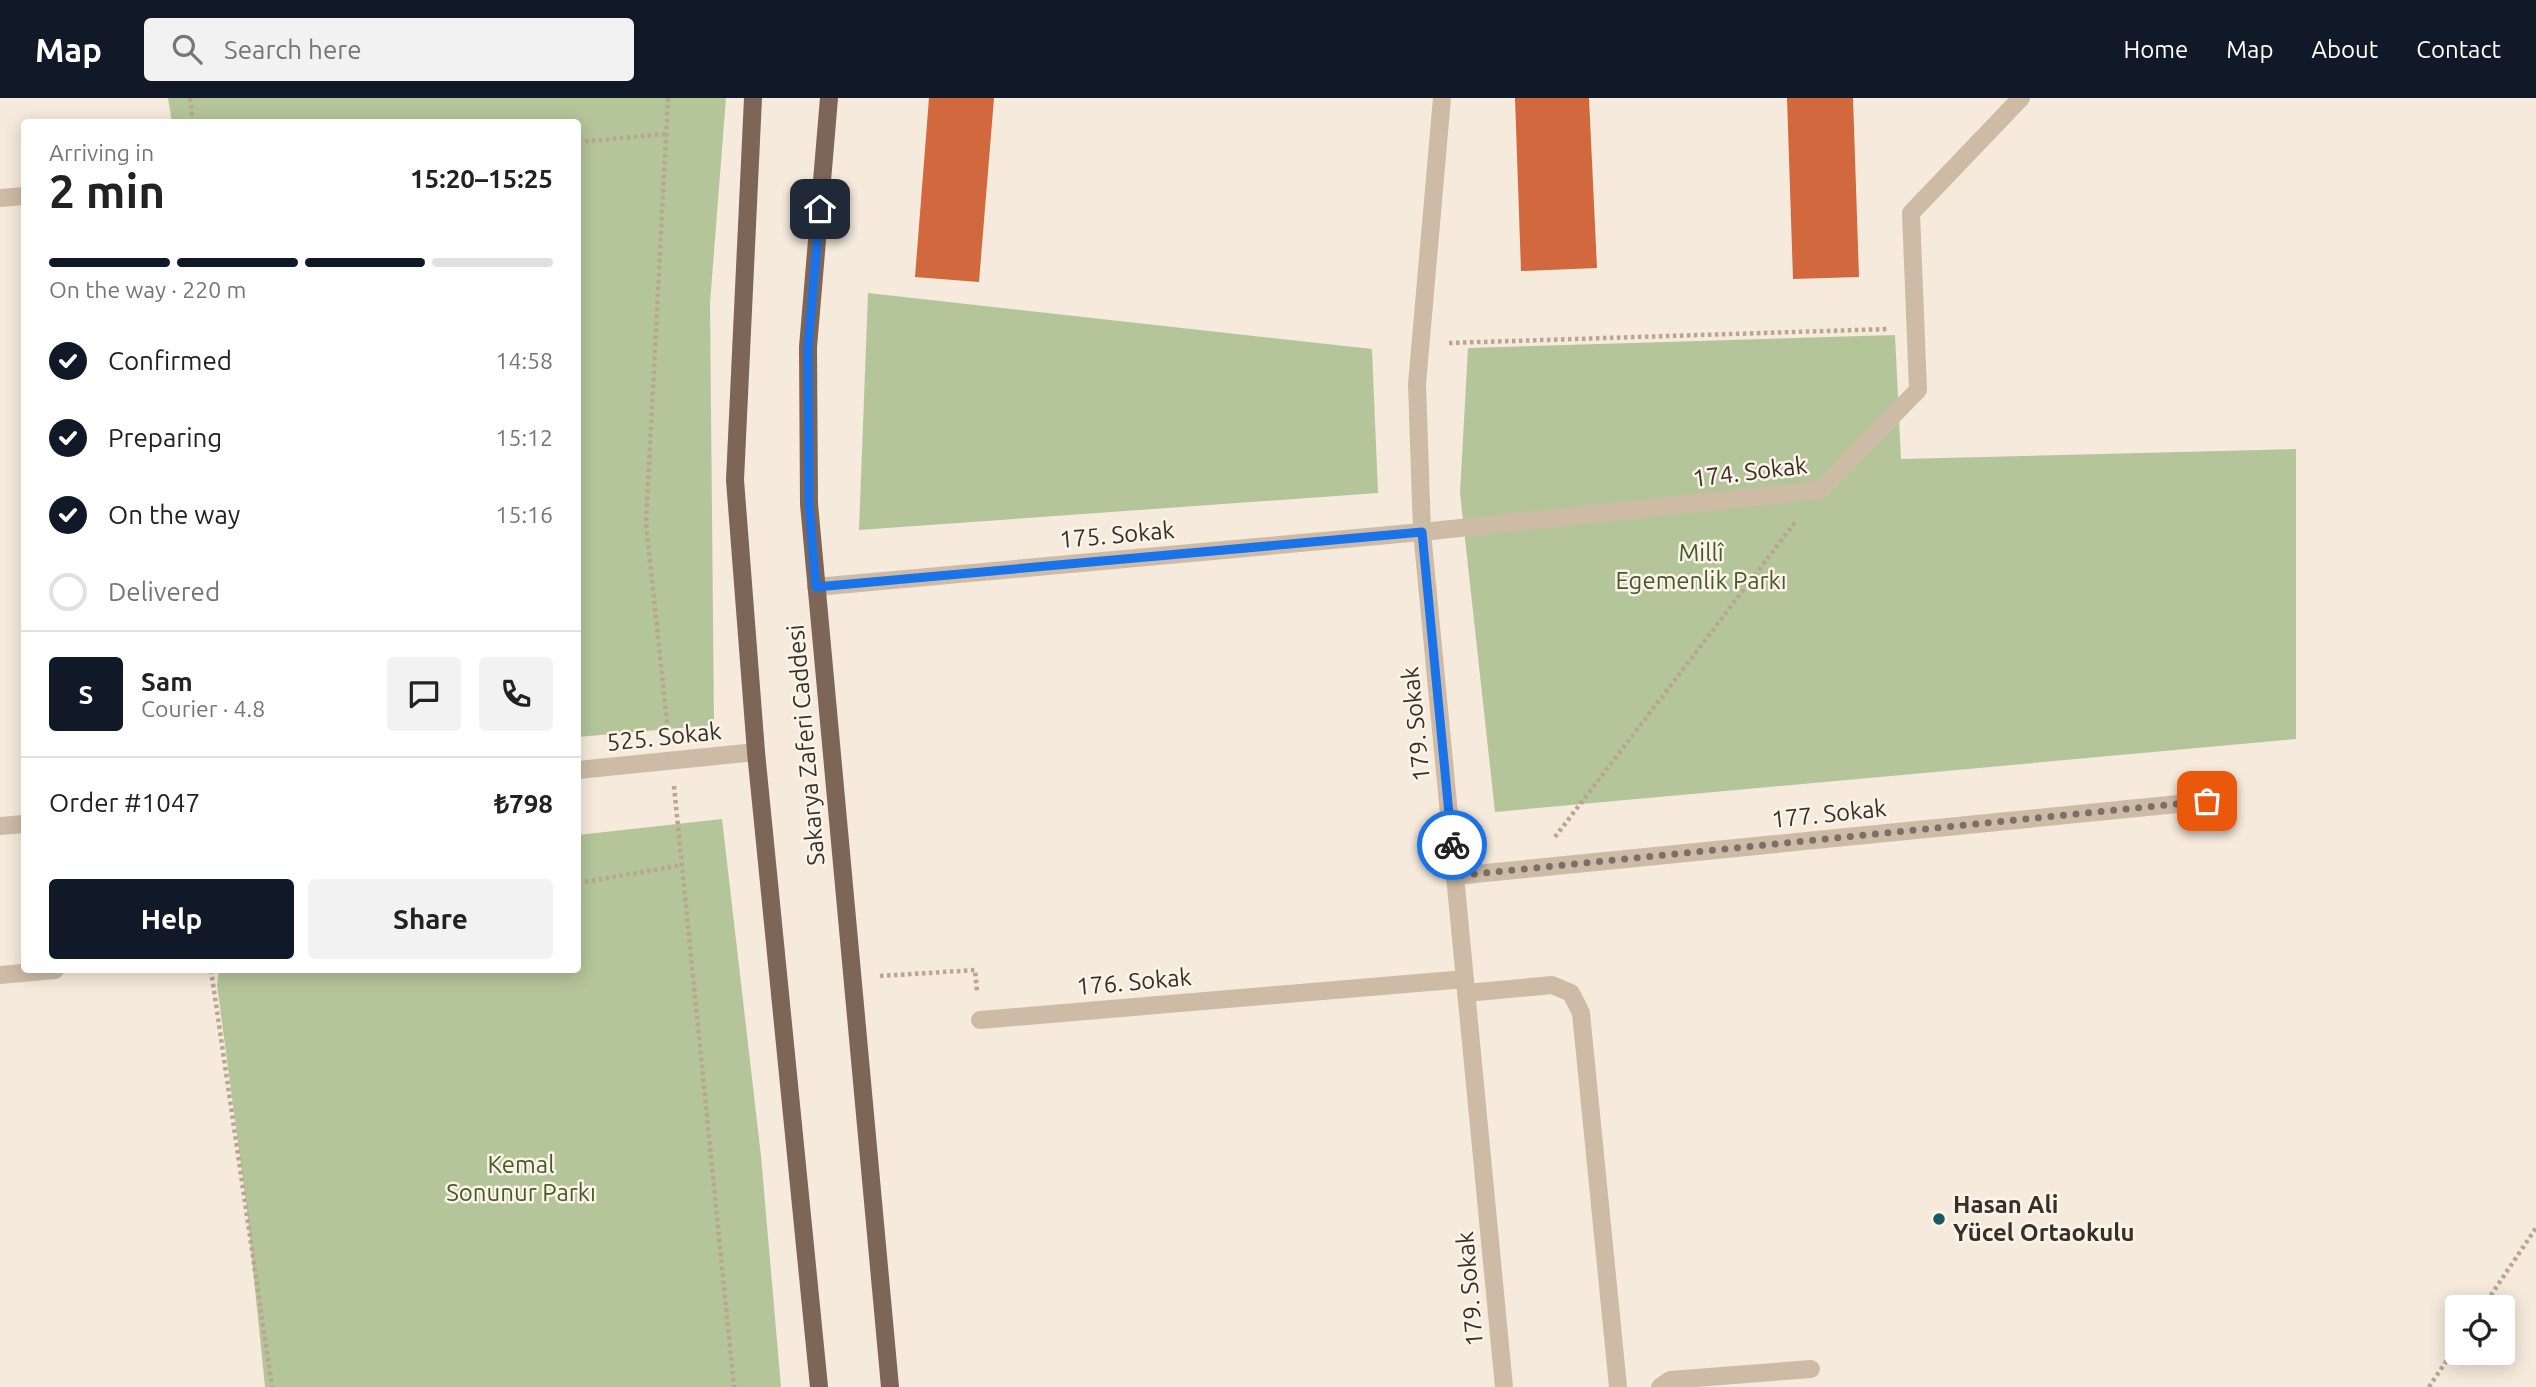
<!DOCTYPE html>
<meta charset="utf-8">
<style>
body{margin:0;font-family:Ubuntu,sans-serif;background:#f2f2f2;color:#222;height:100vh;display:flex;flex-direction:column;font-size:26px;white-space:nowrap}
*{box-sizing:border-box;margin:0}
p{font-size:23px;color:#767676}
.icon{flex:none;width:38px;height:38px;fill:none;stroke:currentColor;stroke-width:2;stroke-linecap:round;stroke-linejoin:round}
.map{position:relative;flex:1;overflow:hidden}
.sheet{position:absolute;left:21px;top:21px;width:560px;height:854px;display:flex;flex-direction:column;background:#fff;border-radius:7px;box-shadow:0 4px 18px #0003}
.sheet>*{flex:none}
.buttons{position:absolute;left:2445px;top:1197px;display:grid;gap:14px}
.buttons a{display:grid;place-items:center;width:70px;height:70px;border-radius:7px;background:#fff;box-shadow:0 4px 18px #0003;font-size:35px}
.pin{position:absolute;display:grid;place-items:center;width:60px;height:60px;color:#fff;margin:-30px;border-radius:14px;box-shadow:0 4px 10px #0006}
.courier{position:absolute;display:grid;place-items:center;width:70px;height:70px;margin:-35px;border:5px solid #1a73e8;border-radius:50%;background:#fff;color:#222;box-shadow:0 2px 9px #0007}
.overview em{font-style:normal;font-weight:700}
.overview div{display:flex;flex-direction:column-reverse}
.overview{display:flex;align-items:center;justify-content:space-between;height:119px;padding:0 28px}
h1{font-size:46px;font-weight:700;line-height:52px}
.bar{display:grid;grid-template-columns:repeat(4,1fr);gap:10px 7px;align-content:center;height:84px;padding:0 28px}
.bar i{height:9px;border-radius:5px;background:#e0e0e0}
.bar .on{background:#111827}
.bar p{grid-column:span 4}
.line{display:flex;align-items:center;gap:18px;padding:0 28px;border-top:2px solid #e0e0e0}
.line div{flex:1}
.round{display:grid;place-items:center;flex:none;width:74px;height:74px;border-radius:7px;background:#f2f2f2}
ol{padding:0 28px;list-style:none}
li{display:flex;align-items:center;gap:21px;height:77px}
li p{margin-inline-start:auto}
li .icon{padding:7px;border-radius:50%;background:#111827;color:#fff;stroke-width:4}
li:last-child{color:#767676}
li i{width:38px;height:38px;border:4px solid #e0e0e0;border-radius:50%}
.primary-button{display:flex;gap:14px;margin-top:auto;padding:14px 28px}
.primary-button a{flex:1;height:80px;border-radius:7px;background:#111827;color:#fff;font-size:28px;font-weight:700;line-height:80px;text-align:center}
.primary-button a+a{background:#f2f2f2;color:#222}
header{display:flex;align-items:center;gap:42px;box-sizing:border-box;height:98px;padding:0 35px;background:#111827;color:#fff}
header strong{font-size:33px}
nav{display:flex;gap:38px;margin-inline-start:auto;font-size:24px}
.search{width:490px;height:63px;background:#f2f2f2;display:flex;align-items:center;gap:18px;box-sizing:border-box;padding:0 24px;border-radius:7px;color:#767676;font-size:26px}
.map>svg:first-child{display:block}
.green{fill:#b5c59a}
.building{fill:#d2683d}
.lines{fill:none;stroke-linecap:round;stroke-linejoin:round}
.path{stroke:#baa590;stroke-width:4.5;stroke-dasharray:3.5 3.5;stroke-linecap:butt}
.service{stroke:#cebba6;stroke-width:18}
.pedestrian{stroke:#cebba6;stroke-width:18}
.minor{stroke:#cebba6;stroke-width:18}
.primary{stroke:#7d6657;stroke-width:18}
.done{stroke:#7b7067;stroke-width:7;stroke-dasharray:0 12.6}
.route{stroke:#1a73e8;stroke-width:9}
.poi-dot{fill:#195860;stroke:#fcf4e9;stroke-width:2.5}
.labels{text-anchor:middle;stroke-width:5;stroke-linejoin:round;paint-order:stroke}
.street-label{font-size:24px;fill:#3a2e28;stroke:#fcf4e9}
.park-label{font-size:24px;fill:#465b29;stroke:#fcf4e9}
.poi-label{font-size:24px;font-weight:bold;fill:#3a2e28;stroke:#fcf4e9;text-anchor:start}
</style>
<header>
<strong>Map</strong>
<div class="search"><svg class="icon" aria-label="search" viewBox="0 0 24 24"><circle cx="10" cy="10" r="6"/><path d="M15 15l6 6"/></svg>Search here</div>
<nav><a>Home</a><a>Map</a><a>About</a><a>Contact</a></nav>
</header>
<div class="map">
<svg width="2536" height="1289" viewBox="0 0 2536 1289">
<rect width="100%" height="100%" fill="#f5eadc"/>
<!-- green -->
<path class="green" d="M168,0H726L710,205L714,627L578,639V24H172Z
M868,195L1372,251L1378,395L859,432Z
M1895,237L1901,361L2296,351V641L1495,714L1460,395L1468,250Z
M722,721L761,1058L781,1289H265L247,1112L217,887L219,872H578V737Z"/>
<!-- building -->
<path class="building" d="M929,0H994L979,184L915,179Z
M1515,0H1589L1597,170L1521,173Z
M1787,0H1853L1859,179L1793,181Z"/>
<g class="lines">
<!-- path -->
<path class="path" d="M190,0L193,24
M668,0L646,425L668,634
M578,44L666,36
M1449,245L1888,231
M674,688L734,1289
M1555,739L1796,423
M578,785L682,767
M211,872L272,1289
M880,878L975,872L977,893
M2483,1209L2536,1130
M2429,1289L2457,1247"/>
<!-- service -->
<path class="service" d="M1466,895L1552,887L1571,895L1581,915L1618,1289
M1660,1289L1670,1282L1811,1271"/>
<!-- pedestrian -->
<path class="pedestrian" d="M1422,434L1820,392L1918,292L1911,115L2021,0"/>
<!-- minor -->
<path class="minor" d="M1442,0L1417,286L1422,434L1504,1289
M0,100L24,98
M816,489L1422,434
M578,672L756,654
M0,728L24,726
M1455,778L2208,703
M0,877L55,872
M980,922L1465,881"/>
<!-- primary -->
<path class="primary" d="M753,0L735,382L756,654L819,1289
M829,0L808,249L809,406L890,1289"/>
</g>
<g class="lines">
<!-- done -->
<path class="done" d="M1452,747L1455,778L2207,703"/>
<!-- route -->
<path class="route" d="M820,111L808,249L809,406L816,489L1422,434L1452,747"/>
</g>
<!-- markers -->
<circle class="poi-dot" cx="1939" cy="1121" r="7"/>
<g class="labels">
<!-- street labels -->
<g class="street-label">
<text transform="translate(1750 374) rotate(-7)" y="8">174. Sokak</text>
<text transform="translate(1117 437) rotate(-5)" y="8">175. Sokak</text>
<text transform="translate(1416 626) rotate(-96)" y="8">179. Sokak</text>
<text transform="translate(664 639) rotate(-6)" y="8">525. Sokak</text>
<text transform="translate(806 647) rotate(-95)" y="8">Sakarya Zaferi Caddesi</text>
<text transform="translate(1829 716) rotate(-6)" y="8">177. Sokak</text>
<text transform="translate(1134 884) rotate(-5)" y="8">176. Sokak</text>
<text transform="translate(1470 1191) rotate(-95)" y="8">179. Sokak</text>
</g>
<!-- park labels -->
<g class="park-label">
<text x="1701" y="463">Millî<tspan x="1701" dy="28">Egemenlik Parkı</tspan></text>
<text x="521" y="1075">Kemal<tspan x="521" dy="28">Sonunur Parkı</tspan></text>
</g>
<!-- poi labels -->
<g class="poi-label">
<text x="1953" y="1115">Hasan Ali<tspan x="1953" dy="28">Yücel Ortaokulu</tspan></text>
</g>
</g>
</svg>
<div class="buttons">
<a><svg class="icon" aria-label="locate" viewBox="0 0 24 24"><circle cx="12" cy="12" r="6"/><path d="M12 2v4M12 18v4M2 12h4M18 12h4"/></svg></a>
</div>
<div class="pin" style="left:2207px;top:703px;background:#ea580c"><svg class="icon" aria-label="bag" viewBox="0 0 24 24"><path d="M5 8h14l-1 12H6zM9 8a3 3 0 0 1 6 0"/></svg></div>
<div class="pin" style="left:820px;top:111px;background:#1f2937"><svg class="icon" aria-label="home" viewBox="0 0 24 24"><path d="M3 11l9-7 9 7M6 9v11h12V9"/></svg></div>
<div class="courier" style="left:1452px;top:747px"><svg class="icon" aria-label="bike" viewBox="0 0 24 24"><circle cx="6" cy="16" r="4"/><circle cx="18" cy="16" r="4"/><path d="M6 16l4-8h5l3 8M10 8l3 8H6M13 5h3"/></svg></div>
<section class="sheet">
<div class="overview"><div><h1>2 min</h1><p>Arriving in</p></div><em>15:20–15:25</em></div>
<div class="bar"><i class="on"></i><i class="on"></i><i class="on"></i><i></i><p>On the way · 220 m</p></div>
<ol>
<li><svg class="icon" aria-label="check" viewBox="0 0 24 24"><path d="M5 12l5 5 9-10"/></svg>Confirmed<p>14:58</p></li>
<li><svg class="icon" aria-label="check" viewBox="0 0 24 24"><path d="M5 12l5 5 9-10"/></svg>Preparing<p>15:12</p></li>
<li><svg class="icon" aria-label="check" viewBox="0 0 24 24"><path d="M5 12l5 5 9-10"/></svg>On the way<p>15:16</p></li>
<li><i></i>Delivered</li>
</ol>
<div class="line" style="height:126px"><b class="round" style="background:#111827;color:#fff">S</b><div><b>Sam</b><p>Courier · 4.8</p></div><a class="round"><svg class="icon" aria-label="chat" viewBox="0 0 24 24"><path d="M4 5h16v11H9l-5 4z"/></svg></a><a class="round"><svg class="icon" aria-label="phone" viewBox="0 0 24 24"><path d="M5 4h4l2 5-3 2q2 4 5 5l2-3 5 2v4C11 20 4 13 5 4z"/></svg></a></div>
<div class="line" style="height:91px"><div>Order #1047</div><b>₺798</b></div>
<div class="primary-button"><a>Help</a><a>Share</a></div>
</section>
</div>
